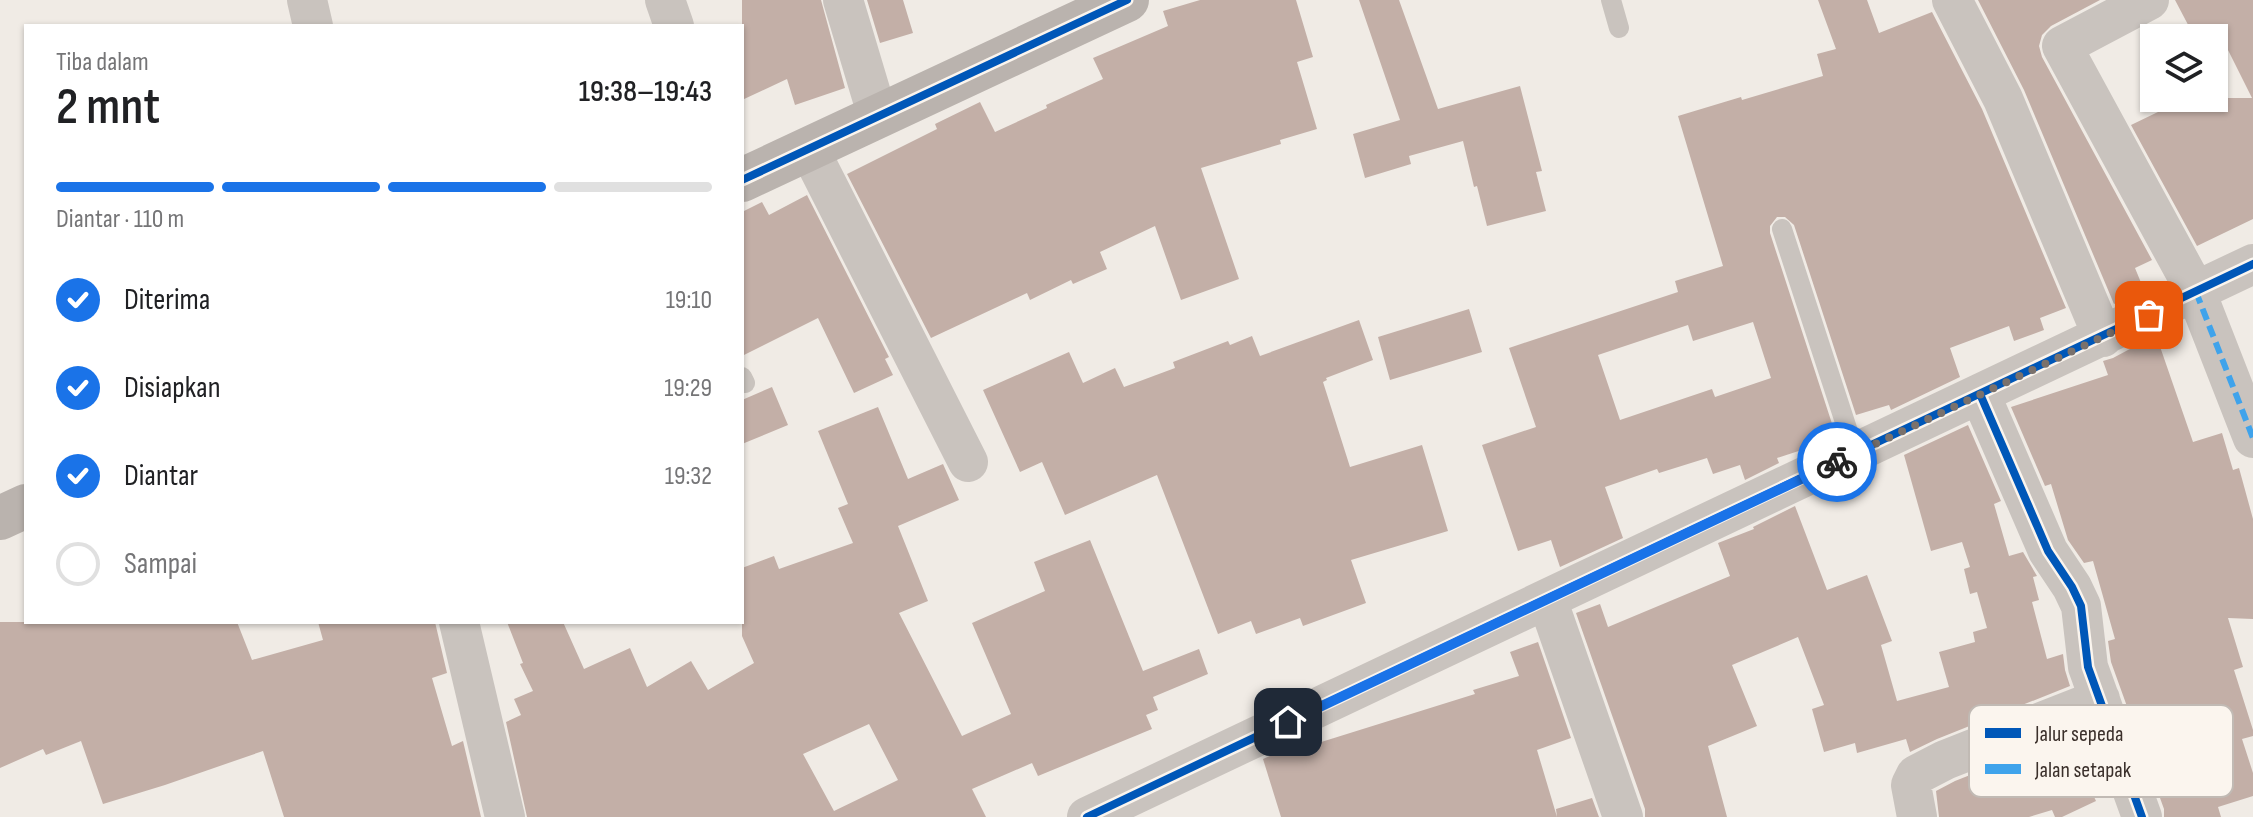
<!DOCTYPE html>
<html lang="id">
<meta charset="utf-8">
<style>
body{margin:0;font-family:"Sofia Sans Condensed",sans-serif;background:#f2f2f2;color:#202124;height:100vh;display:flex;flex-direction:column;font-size:30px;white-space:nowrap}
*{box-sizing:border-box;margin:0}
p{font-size:26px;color:#757577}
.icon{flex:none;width:44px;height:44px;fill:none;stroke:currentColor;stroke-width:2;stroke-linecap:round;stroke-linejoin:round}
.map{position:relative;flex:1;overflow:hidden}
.drawer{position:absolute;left:24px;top:24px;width:720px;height:600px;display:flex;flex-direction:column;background:#fff;border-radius:0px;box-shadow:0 2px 6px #0004}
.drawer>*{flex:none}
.tools{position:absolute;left:2140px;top:24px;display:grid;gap:16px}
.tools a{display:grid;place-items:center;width:88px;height:88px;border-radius:0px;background:#fff;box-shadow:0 2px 6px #0004;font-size:40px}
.pin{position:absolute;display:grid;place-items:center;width:68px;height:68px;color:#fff;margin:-34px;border-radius:16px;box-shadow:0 4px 12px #0006}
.courier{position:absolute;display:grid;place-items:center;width:80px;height:80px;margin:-40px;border:6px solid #1a73e8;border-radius:50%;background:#fff;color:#222;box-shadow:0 2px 10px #0007}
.head em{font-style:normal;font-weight:600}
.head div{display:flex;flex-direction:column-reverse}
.head{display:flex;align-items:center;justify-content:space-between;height:136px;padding:0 32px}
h1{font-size:52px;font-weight:600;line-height:60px}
.bar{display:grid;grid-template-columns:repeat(4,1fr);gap:12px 8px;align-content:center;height:96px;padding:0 32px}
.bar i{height:10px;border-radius:6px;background:#e0e0e0}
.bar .current{background:#1a73e8}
.bar p{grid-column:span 4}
ol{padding:0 32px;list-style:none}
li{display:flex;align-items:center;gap:24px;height:88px}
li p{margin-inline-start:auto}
li .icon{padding:8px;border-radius:50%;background:#1a73e8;color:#fff;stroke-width:4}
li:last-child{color:#757577}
li i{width:44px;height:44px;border:4px solid #e0e0e0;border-radius:50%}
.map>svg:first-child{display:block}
.building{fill:#c3afa7;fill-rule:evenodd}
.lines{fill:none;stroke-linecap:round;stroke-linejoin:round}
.lane{stroke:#c9c3be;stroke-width:20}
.street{stroke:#c9c3be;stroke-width:40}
.secondary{stroke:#bab3ae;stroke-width:44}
.quiet{stroke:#3fa3eb;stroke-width:6;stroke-dasharray:12 6;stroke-linecap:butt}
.cycleway-casing{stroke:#fbf5ee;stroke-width:13}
.cycleway{stroke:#0057b8;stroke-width:8}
.done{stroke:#7a716c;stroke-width:8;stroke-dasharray:0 14.4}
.route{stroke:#1a73e8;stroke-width:10}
.key{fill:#fbf5ee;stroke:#c1bab4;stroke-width:2}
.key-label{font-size:22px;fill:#3b302b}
</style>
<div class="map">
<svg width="2253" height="817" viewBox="0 0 2253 817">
<rect width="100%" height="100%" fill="#f0ebe5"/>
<!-- building -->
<path class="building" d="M742,0H821L845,88L795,105L787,79L742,100Z
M867,0H903L913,33L880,43Z
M1200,0H1296L1313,57L1297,62L1317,129L1280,140L1281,144L1201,168L1239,279L1181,300L1155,226L1100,252L1107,269L1073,284L1071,280L1030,300L1027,293L931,338L847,174L937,129L935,124L980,102L995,132L1047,108L1046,105L1103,79L1093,58L1168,26L1163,11Z
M1359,0H1399L1438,109L1520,86L1542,171L1536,172L1546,211L1487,226L1477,186L1474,187L1463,141L1409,156L1411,164L1365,178L1353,134L1400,120Z
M1818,0H1867L1879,33L1932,12L1982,109L2066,308L2040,318L2044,330L2014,341L2009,326L1950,348L1960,377L1891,410L1889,405L1856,415L1794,225L1785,217H1777L1770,226V233L1836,436L1820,444L1777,458L1779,463L1745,480L1740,465L1713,474L1707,458L1659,473L1657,469L1605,487L1623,538L1560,567L1551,540L1518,551L1482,445L1536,427L1509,348L1678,292L1675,281L1723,266L1678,116L1741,97L1742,100L1823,76L1817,54L1836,49ZM1753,322L1771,378L1715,397L1712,389L1620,420L1598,355L1688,325L1693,341Z
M1978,0H2100L2051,26L2042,35L2039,46L2042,57L2152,260L2135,268L2144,290L2114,304L2024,90Z
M2175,0H2253V219L2197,246L2131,125L2187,98H2252L2222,38H2195Z
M807,195L889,357L885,359L893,375L854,393L818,318L742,356V212L762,202L769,215Z
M1469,309L1482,352L1390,380L1378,337Z
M1359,320L1373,360L1326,378L1327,380L1323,382L1350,467L1422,445L1448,531L1351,560L1366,603L1303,626L1300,618L1256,634L1251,621L1218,634L1157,475L1065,515L1042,462L1020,472L983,390L1069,352L1083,383L1115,368L1124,387L1175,368L1173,362L1228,341L1230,345L1252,336L1260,356Z
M2156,335L2193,442L2222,433L2233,470L2239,468L2253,519V619L2228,618L2243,667L2234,670L2253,730V736L2242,739L2253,773V796L2218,807L2221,817H2164V809L2111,662L2108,641L2115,639L2093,561L2084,563L2068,540L2051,484L2045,486L2011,407L2108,375L2103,361L2113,358Z
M772,387L788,425L742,444V400Z
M878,407L908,479L943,464L959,500L898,526L928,601L899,613L962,736L1011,714L972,623L1045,591L1034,562L1090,540L1143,671L1199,649L1208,674L1153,697L1158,710L1146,715L1152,729L1038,776L1032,763L972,789L986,817H527L506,722L521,715L514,699L533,691L520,664L523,663L507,622H563L584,669L630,648L647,687L691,661L708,690L754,663L742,636V568L774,556L779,569L853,543L838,508L848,504L818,431ZM869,724L898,780L834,811L803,754Z
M1968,425L2001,501L1994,504L2009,556L2023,552L2037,576L2033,577L2039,600L2032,602L2047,659L2063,654L2065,670L2070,686L1937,739L1910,752L1906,739L1857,753L1855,743L1824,752L1812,709L1824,705L1798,637L1732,665L1757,726L1708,746L1727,817H1645V809L1576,613L1600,604L1608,627L1730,576L1718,543L1754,529L1753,527L1795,506L1827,590L1867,575L1892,641L1881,645L1897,701L1949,687L1939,652L1975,642L1973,632L1987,628L1977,592L1970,594L1964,569L1970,567L1962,542L1931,551L1904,455Z
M0,622H237L252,660L323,640L318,622H435L447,673L432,678L452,746L463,741L481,817H284L263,751L165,785L103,804L81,741L46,755L43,749L0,768Z
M1538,642L1571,738L1537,750L1557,817L1556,809L1592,798L1599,817H1281L1263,759L1285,749L1301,744L1302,748L1475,694L1473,690L1519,676L1510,652Z
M2066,737L2096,801L2062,817H2055L2052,810L2029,817H1939L1936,791L1955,781Z"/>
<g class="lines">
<!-- lane -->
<path class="lane" d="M1611,0L1619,28
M1782,229L1855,453
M742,377L745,383"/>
<!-- street -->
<path class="street" d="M307,0L313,26
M665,0L674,26
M843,0L878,117
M1952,0L2003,99L2103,337
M2149,0L2062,46L2196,292L2253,438
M809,149L968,462
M1980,394L2048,551L2072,587L2081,606L2088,667L2142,817
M1547,599L1623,817
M459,622L505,817
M1087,817L2253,264
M1917,817L1911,785L1916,775L1945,760L2100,699"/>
<!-- secondary -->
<path class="secondary" d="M742,180L1127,0
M0,518L26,506"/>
<!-- quiet -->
<path class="quiet" d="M2196,292L2253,438"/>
<!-- cycleway casing -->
<g class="cycleway-casing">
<path id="cycleway" d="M742,180L1127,0
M1980,394L2048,551L2072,587L2081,606L2088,667L2142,817
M1087,817L2253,264"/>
</g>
<!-- cycleway -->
<use href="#cycleway" class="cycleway"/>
</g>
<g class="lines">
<!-- done -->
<path class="done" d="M1837,462L2149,315"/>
<!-- route -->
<path class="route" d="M1288,722L1837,462"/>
</g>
<!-- legend -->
<rect x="1969" y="705" width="264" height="92" rx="12" class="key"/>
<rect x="1985" y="728" width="36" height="10" fill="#0057b8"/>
<rect x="1985" y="764" width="36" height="10" fill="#3fa3eb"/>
<g class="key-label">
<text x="2035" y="741">Jalur sepeda</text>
<text x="2035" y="777">Jalan setapak</text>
</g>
</svg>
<div class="tools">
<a><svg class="icon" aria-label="layers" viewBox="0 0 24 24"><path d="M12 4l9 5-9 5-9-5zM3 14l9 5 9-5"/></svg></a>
</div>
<div class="pin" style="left:2149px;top:315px;background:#ea580c"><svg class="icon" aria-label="bag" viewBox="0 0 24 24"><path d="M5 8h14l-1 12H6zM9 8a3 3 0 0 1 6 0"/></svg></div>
<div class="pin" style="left:1288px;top:722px;background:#1f2937"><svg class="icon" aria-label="home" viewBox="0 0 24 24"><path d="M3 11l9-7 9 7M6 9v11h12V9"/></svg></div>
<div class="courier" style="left:1837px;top:462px"><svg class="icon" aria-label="bike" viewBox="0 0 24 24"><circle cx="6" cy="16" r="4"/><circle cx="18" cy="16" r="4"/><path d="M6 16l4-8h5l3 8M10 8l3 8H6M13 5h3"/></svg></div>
<section class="drawer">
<div class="head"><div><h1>2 mnt</h1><p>Tiba dalam</p></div><em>19:38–19:43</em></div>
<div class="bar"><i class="current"></i><i class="current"></i><i class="current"></i><i></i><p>Diantar · 110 m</p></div>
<ol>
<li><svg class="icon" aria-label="check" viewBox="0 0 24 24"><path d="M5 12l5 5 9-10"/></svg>Diterima<p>19:10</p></li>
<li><svg class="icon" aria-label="check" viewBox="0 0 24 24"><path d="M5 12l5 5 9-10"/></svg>Disiapkan<p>19:29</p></li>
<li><svg class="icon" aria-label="check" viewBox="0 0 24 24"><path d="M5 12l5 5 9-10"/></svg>Diantar<p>19:32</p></li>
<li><i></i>Sampai</li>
</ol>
</section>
</div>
